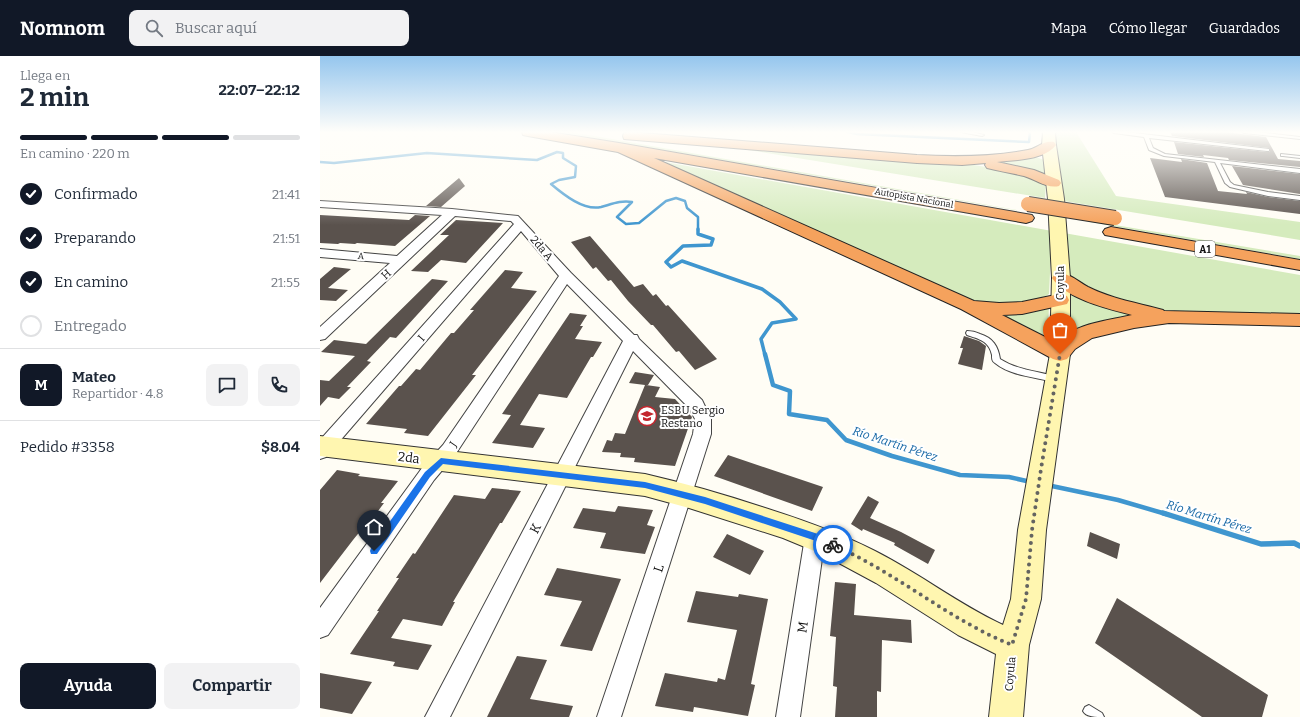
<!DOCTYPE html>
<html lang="es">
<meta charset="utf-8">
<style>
body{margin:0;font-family:Bitter,serif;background:#f2f2f3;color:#1f2937;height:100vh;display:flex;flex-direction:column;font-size:15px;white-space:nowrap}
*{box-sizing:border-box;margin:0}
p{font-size:13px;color:#747a83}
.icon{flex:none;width:22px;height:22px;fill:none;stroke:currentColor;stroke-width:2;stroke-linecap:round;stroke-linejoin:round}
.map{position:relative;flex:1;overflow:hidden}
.side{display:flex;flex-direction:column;background:#fff;width:320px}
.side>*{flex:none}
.pin{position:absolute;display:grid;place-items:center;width:34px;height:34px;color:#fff;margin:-41px -17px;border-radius:50% 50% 50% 0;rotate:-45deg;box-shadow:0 0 4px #0007}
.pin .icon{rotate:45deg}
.courier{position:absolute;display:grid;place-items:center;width:40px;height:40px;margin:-20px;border:3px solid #1a73e8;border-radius:50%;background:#fff;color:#222;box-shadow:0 1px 5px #0007}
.overview em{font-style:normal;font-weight:700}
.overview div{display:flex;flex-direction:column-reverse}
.overview{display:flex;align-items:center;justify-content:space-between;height:68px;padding:0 20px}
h1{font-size:26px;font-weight:700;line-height:30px}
.bar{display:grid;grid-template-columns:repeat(4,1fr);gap:6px 4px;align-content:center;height:48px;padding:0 20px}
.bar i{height:5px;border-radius:3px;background:#e0e1e3}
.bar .active{background:#111827}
.bar p{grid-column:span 4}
.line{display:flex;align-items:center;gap:10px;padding:0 20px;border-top:1px solid #e0e1e3}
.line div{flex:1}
.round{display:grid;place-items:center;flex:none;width:42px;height:42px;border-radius:8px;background:#f2f2f3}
ol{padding:0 20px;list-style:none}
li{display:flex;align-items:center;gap:12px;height:44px}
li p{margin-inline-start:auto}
li .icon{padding:4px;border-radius:50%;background:#111827;color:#fff;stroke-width:4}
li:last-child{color:#747a83}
li i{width:22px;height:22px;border:2px solid #e0e1e3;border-radius:50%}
.action{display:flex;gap:8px;margin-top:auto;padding:8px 20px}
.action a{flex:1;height:46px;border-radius:8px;background:#111827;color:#fff;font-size:16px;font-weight:700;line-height:46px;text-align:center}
.action a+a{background:#f2f2f3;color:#1f2937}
header{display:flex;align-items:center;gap:24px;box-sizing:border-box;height:56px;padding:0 20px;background:#111827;color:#fff}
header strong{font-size:19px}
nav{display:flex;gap:22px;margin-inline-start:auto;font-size:14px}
.search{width:280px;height:36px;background:#f2f2f3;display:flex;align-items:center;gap:10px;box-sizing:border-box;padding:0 14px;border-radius:8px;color:#747a83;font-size:15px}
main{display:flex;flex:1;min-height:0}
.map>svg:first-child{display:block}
.green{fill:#d5ebbd}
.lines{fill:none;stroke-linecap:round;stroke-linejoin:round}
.stream-far3{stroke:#3f96cf;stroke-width:2.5}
.stream-far2{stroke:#3f96cf;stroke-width:3.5}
.stream-far1{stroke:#3f96cf;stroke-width:4.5}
.stream{stroke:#3f96cf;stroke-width:5.5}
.building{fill:#5a524d}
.lane-casing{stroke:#444;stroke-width:2}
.street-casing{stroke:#444;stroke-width:2}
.secondary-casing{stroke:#333;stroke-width:2}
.highway-casing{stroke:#222;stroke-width:2}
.lane{fill:#fff;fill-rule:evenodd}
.street{fill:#fff;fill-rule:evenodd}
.secondary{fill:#fff6b0;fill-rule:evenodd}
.highway{fill:#f5a25d;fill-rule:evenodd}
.highway-bridge-casing{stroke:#222;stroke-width:16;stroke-linecap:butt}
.highway-bridge{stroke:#f5a25d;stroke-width:14}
.route{fill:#1a73e8}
.done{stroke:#646461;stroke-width:4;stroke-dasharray:0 7.2}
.labels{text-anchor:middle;stroke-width:4;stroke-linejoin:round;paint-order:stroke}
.far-street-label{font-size:9px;fill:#111;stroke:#fff}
.shield{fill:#fff;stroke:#585858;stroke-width:1}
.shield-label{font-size:10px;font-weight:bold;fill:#111}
.street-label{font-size:11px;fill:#111;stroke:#fff}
.poi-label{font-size:11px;fill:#111;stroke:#fff;text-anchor:start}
.water-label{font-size:12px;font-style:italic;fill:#1768a6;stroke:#fff}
.near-street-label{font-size:13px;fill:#111;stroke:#fff}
</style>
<header>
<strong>Nomnom</strong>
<div class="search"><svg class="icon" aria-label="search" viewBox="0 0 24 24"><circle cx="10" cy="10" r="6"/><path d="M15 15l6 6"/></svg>Buscar aquí</div>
<nav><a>Mapa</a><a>Cómo llegar</a><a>Guardados</a></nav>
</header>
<main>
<section class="side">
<div class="overview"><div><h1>2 min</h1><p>Llega en</p></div><em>22:07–22:12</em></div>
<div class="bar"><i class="active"></i><i class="active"></i><i class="active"></i><i></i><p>En camino · 220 m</p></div>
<ol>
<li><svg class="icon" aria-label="check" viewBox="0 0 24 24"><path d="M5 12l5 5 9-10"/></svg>Confirmado<p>21:41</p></li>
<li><svg class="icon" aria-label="check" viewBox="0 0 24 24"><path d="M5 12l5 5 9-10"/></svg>Preparando<p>21:51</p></li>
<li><svg class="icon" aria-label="check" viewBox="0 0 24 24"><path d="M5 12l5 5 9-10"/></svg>En camino<p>21:55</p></li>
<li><i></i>Entregado</li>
</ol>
<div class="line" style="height:72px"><b class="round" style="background:#111827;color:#fff">M</b><div><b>Mateo</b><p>Repartidor · 4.8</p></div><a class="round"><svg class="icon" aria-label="chat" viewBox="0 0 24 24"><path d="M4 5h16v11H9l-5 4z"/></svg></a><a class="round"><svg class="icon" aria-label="phone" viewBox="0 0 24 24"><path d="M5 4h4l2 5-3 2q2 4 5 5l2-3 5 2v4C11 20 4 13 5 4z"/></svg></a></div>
<div class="line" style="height:52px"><div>Pedido #3358</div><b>$8.04</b></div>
<div class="action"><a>Ayuda</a><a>Compartir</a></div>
</section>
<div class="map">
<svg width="980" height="661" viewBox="0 0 980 661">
<rect width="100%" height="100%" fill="#fffdf5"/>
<!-- green -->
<path class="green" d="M238,76H250L275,80L713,157Z
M733,76H756L796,140L980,166V184L744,145Z
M391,88L642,107L696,116L726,128L725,142Z
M713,100L724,104L729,122L662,105Z
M345,106L732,175L729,238C723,242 717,247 710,248C689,251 667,249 647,244L448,155Z
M765,164L980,200V203L770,166Z
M744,177L980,219V261L840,256L791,244L744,220Z
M745,230L827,260L745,284Z
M729,251L727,287L671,255Z"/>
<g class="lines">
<!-- stream-far3 -->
<path class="stream-far3" d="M528,76L537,78L709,86L710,76
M0,106L14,107L107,97L217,104L237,96L243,97V102L256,110L255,121L239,124L231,128C244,139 264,155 281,151C292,148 301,144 312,146L297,161L306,168L319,167L346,145L356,142L365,145L367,152L378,161V174"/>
<!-- stream-far2 -->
<path class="stream-far2" d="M378,173V178L393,183L391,189L363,190L346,206L351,211L362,205L442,233L460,246L476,263L452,267L441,283L445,299"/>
<!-- stream-far1 -->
<path class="stream-far1" d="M445,298L453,329L470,335L469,358L507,364L526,384L572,400L640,419L689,421L711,426
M727,429L798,444L846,458"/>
<!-- stream -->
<path class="stream" d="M843,457L941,488L974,487L980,490"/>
</g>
<!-- building -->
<path class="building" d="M850,76H905L946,81L958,103L980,105V111L909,104L908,102L883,99L884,101L858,98L854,86L947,96H950V93L949,92L852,80Z
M830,102L862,106L861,103L887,107L898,135L927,138L926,136L948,141L980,145V158L845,141Z
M912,110L980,118V138L923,129Z
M139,122L145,130L121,151L106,150Z
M0,159L89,164L95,159L110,160L75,190L37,187L35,188L20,187L18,188L0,187Z
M136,164L183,167L146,207L121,204L108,216L91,215L129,179H120Z
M270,180L314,231L323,228L333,240L336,238L346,250L348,249L397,303L375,314L359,295L356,296L333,269H331L308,245L291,224L288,225L276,211L273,213L251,186Z
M14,211L31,213L8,232L28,234L16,245L0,244V223Z
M185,214L203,216L191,232L217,235L152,319H156L108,380L84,377L87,373L46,368L79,330H81L96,313L100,314L131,277H134L154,254H150Z
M112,223L128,225L76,282L70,281L47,305L51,306L27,331H31L19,343L8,341L0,350V324L9,325L35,300L1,296L14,284L46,288Z
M250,257L267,259L260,270H263L255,283L282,286L273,301H271L247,342L219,338L200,369L225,372L213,392L172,387L191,359L182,358Z
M644,280L659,285L666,290L662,314L638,308L643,292H640Z
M315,316L334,319L328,329H326L340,331L335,341L355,343L372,361L355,410L314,406L315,402L300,401L301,397L282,396L287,384L292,385L295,377L305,378L325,329L309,327Z
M408,399L503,431L492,455L394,420Z
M17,414L40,418L38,420L78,425L61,447H64L52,463H50L33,484L0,527V434Z
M172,432L201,435L182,467H180L133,546H135L122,570L83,563L71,582L112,589L98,614L73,610L75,606L30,598L59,555H57L79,522H76L93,497L95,498L134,439L165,443Z
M548,440L559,446L550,462L581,476L615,494L608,508L574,489L575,487L543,473L542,475L531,468Z
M298,450L333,454L327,469L335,471L325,498L280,492L286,477L253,472L263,452L295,456Z
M770,476L800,488L797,503L767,490Z
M407,478L444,495L430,519L393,501Z
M237,512L301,523L272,595L240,590L262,545L224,539Z
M515,526L536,528L534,559L591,564L592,587L562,584L561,636L557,635V661H515L517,631L513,630L516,581L510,580Z
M376,535L418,541L419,538L448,543L431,628L435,629L428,660L374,651L373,656L335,650L345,617L397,626L398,622L405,624L417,574L367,566Z
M797,542L948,639L942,661H882L775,587Z
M197,600L227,604L210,643L253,650L249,661H167Z
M0,617L52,626L32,658L0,652Z"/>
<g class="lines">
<!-- lane casing -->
<g class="lane-casing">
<path id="lane" d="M641,76H652L664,79L662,80Z
M792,76H806L949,93V95H947L829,82L833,92L845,98L980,113V117L900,107L910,126L914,129L948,136L980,140V144L948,140L910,131L905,127L895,106L844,100L829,94L824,81L794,77Z
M922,76H937L980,81V83L924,77Z
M961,98L980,100V102L963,100H961Z
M647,275C652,275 656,276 660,278C673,282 678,290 680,303C697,314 717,315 737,321L738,323L734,326C715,321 691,320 675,307C672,305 672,303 672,299C669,285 659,283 647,279L646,277Z
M769,649L782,657L784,661C776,661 766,661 763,655L765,651Z"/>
</g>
<!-- street casing -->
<g class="street-casing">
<path id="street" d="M0,145L132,153L198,160L251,217L314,279H317L319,283L382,344L391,363V378L301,661H277L373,378L375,363L369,352L313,295L130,661H105L303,285L247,228L135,399L114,424L8,579L0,582V552L102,412L123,389L239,220L201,175L6,401L0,403V384L194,168L191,165L135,160L5,283L0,284V271L70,207L0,201V193L77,200L122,159L0,151Z
M495,472L502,474L505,481L480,661H456L485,481L488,474Z"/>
</g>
<!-- secondary casing -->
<g class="secondary-casing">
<path id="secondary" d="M723,76H735L736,89L744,143L750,222V298L726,474L721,543L709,589L703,661H669L676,598L638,579L556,527L504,499L463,482L369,452L325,440L0,400V380L325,418C364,427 403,438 442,451C480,463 518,476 555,495C599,517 638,548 683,569L691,543L698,474L730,298L732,222L728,143L722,89Z"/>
</g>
<!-- highway casing -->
<g class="highway-casing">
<path id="highway" d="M202,76H230L299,87L712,159L714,162L712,165L706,167L334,102L654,245L679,247L702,246L740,238L747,240L749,244L747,248L702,258L682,259L737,287C754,267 788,265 812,259C789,253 746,243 732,222L735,218C748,215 757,225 768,231C792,243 818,247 843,254L844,255L980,258V270L849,267L814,272L772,282L755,293L747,303L740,305L733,303L641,253L298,96L208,80L203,79Z
M309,76L597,99C634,101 671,101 708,94C718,92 723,84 734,86L736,89C725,104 694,104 677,106L714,114L739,124L741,127L739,130C727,133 715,123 704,120C692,117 679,115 667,112L665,109L666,107L642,109L597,107L304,83L303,80L304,77Z
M791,171L980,204V214L785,179L783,176L785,173Z"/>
</g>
<!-- lane -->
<use href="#lane" class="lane"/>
<!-- street -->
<use href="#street" class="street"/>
<!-- secondary -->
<use href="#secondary" class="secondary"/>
<!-- highway -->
<use href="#highway" class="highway"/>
<!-- highway-bridge casing -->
<g class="highway-bridge-casing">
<path id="highway-bridge" d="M708,148L795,162"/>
</g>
<!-- highway-bridge -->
<use href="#highway-bridge" class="highway-bridge"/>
</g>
<!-- sky -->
<linearGradient id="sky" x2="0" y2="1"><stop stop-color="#95c6ee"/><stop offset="0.45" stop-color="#fffefa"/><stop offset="1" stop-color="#fffefa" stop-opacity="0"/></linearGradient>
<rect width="980" height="169" fill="url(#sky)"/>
<!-- route -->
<path class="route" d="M121,402L325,426L385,441L495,477L516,486L517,489L513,493L493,484L385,448L325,432L123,408L110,421L57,498H51L50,495L51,492L105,416Z"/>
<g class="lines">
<!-- done -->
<path class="done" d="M513,489C576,516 629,564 692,589L706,543L712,474L721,413L740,298"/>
</g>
<!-- icons -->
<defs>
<g id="school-ring" transform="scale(1)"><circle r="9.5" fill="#fff" stroke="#c4262e" stroke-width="1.5"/><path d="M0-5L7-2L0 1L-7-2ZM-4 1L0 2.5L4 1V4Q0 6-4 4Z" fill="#c4262e"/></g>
</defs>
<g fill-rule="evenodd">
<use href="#school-ring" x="327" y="360"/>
</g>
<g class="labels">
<!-- far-street labels -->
<g class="far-street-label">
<text transform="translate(594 142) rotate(10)" y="3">Autopista Nacional</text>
<text transform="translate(41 200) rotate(4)" y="3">A</text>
</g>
<!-- shield labels -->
<rect class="shield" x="875" y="185" width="20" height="16" rx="3"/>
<g class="shield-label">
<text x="885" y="197">A1</text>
</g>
<!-- street labels -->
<g class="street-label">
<text transform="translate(222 192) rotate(50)" y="4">2da A</text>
<text transform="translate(66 218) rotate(-43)" y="4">H</text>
<text transform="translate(740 227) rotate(-90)" y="4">Coyula</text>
<text transform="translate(101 282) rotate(-49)" y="4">I</text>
<text transform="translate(133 388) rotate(-56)" y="4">J</text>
<text transform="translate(690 618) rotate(-85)" y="4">Coyula</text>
</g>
<!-- poi labels -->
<g class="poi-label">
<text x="341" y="358">ESBU Sergio<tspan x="341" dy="13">Restano</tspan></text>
</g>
<!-- water labels -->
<g class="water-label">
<text transform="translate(575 388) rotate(18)" y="4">Río Martín Pérez</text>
<text transform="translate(889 461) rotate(17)" y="4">Río Martín Pérez</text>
</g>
<!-- near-street labels -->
<g class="near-street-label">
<text transform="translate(89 401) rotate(7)" y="5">2da</text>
<text transform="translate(215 472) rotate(-63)" y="5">K</text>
<text transform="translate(338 512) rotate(-72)" y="5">L</text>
<text transform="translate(482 571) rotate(-82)" y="5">M</text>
</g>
</g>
</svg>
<div class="pin" style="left:740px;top:298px;background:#ea580c"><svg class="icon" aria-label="bag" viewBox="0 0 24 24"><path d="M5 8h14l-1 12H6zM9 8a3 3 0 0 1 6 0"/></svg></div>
<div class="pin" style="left:54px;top:495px;background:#1f2937"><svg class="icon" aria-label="home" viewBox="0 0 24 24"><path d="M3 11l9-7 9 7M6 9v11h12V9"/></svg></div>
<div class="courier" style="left:513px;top:489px"><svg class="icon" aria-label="bike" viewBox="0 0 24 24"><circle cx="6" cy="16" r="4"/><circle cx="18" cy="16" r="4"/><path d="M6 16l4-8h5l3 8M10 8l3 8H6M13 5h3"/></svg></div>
</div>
</main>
